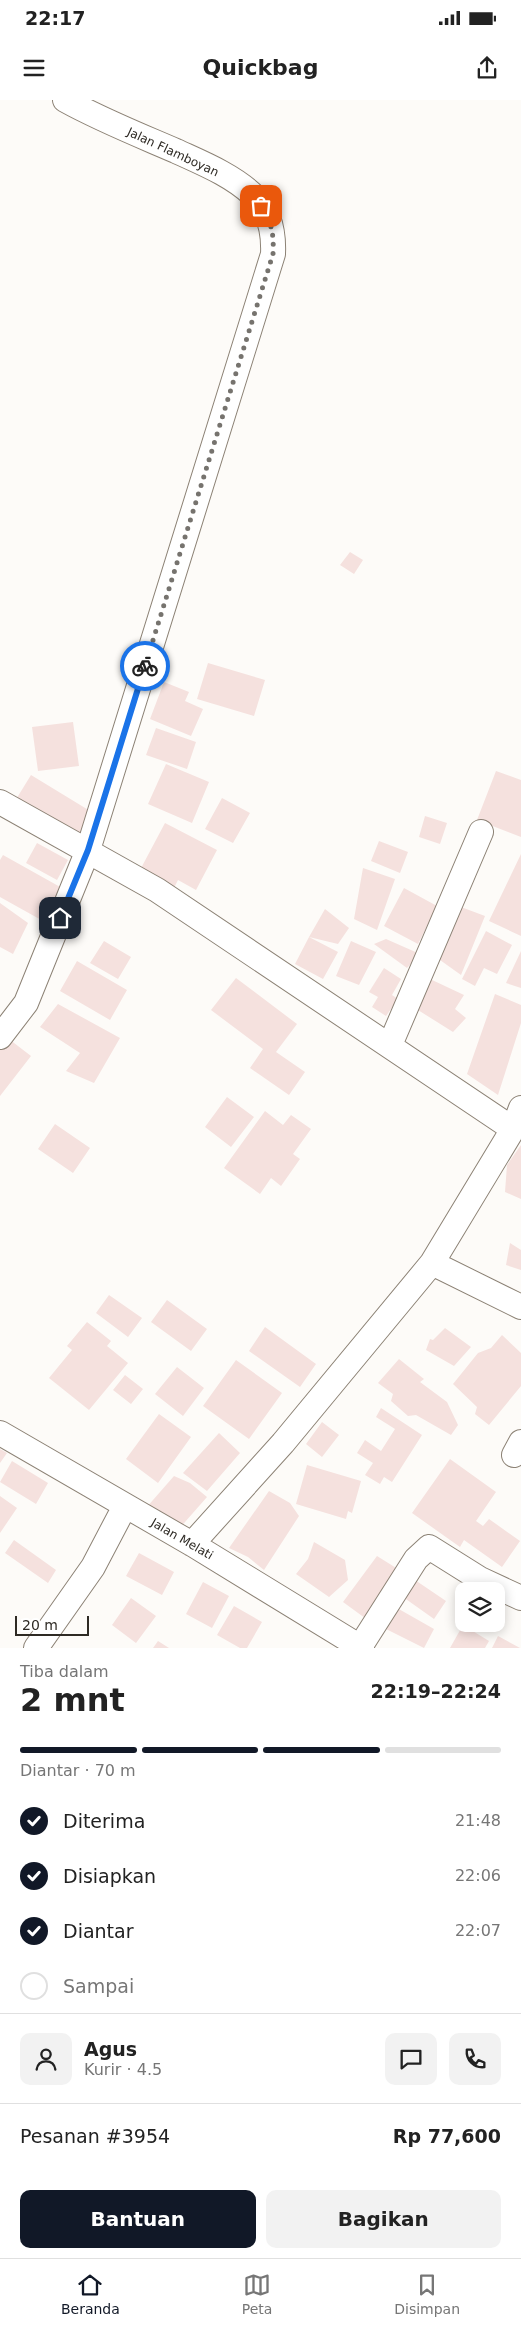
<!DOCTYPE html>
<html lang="id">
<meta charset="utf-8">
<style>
body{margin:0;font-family:"DejaVu Sans",sans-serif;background:#f2f2f2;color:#222;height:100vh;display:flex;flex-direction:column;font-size:19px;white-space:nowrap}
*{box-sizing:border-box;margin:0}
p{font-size:16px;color:#767676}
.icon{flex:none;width:28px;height:28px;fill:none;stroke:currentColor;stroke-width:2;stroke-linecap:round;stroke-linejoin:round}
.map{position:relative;height:1548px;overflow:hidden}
.drawer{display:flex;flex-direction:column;background:#fff;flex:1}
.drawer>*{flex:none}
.fabs{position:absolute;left:455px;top:1482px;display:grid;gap:10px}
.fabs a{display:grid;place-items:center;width:50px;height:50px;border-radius:10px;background:#fff;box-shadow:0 2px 12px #0003;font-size:25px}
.scale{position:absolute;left:15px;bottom:12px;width:74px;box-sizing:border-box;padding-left:5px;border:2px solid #2e2a24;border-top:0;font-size:14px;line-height:18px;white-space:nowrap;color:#2e2a24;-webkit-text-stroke:4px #fff;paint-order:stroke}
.pin{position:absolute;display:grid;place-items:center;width:42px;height:42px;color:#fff;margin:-21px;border-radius:10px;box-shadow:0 2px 8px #0006}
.courier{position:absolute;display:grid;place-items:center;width:50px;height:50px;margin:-25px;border:4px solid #1a73e8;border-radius:50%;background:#fff;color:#222;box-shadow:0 1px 6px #0007}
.headline em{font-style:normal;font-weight:800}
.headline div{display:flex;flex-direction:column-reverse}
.headline{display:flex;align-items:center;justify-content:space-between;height:85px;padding:0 20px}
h1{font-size:32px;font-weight:800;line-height:38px}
.bar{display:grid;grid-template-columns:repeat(4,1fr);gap:8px 5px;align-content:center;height:60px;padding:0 20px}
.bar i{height:6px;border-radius:4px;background:#e0e0e0}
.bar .selected{background:#111827}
.bar p{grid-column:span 4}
.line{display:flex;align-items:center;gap:12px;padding:0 20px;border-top:1px solid #e0e0e0}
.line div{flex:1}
.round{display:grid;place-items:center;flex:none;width:52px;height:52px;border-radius:10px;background:#f2f2f2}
ol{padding:0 20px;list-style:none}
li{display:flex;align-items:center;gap:15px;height:55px}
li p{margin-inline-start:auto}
li .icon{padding:5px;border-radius:50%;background:#111827;color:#fff;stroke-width:4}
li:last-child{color:#767676}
li i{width:28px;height:28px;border:2px solid #e0e0e0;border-radius:50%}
.button{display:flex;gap:10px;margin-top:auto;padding:10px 20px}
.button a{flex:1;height:58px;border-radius:10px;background:#111827;color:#fff;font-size:20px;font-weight:800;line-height:58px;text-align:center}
.button a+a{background:#f2f2f2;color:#222}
.status{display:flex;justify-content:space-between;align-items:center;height:35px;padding:0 25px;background:#fff;direction:ltr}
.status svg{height:14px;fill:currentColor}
header{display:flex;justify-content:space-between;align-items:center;height:65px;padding:0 20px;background:#fff;font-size:22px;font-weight:800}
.dock{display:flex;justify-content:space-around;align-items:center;height:70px;border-top:1px solid #e0e0e0;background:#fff;font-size:14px;color:#767676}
.dock a{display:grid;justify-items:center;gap:2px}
.dock .selected{color:#111827}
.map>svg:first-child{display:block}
.building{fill:#f5e1de}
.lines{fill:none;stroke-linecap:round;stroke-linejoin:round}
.minor-casing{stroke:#8c8275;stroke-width:26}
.minor{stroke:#fff;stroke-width:24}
.done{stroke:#76736e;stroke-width:5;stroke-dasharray:0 9}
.route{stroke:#1a73e8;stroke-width:6}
.labels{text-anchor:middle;stroke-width:4.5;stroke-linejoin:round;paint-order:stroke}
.street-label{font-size:12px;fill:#2e2a24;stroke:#fff}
</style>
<div class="status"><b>22:17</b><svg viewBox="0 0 49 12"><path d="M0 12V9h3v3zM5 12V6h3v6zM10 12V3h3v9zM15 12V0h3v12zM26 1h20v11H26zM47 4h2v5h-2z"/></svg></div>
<header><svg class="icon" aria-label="menu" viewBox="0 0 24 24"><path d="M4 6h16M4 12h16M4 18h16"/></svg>Quickbag<svg class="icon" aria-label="share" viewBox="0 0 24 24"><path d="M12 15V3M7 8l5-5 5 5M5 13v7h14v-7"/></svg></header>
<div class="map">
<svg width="521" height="1548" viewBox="0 0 521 1548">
<rect width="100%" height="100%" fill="#fdfbf8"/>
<!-- building -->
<path class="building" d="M350,452L363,460L354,474L340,465Z
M208,563L265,580L254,616L197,599Z
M164,582L189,592L185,601L203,609L191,636L150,619Z
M73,622L79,666L38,671L32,627Z
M156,628L196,642L187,669L146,655Z
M166,664L209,682L192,723L148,704Z
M496,671L521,680V737L477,720Z
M31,675L95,714L79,740L15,701Z
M222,698L250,713L233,743L205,729Z
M425,716L447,723L440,744L419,737Z
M165,723L217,750L196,790L178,780L174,788L140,770Z
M379,741L408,752L400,773L371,761Z
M37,743L68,760L57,780L26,763Z
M521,754V836L489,821Z
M3,755L62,788L43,821L0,797V760Z
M363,768L395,779L377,830L354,819Z
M404,788L437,806L418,844L384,826Z
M0,803L28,823L13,854L0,847Z
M453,804L485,816L461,875L433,855Z
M325,809L349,828L338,844L309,837Z
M486,831L512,845L497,874L484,868L475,886L462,879Z
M309,837L338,852L323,879L295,864Z
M386,839L420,854L407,868L374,844Z
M104,841L131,857L118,879L90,863Z
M351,841L376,852L359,885L336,876Z
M521,851V888L506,883Z
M77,861L127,890L110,920L60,891Z
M384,868L401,879L392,895L398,899L386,916L372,907L378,897L369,892Z
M236,878L297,924L276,952L305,972L289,995L250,968L263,949L211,910Z
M430,879L464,895L455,909L466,918L453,932L410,905Z
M495,894L521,905V923L498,995L467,974Z
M58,904L120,938L94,983L66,971L80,953L40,927Z
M5,936L31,956L0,996V942Z
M227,997L254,1017L231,1047L205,1027Z
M265,1011L283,1025L291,1015L311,1029L293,1054L300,1059L281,1086L271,1078L260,1094L224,1068Z
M55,1024L90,1048L73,1073L38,1049Z
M521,1045V1099L505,1092L507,1065Z
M510,1143L521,1150V1170L506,1165Z
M109,1195L142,1218L128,1237L96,1213Z
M167,1200L207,1229L191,1251L151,1222Z
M87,1222L111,1241L107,1246L128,1263L89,1310L49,1278L72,1250L67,1246Z
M265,1227L316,1264L300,1287L249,1251Z
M445,1228L471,1247L454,1266L426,1250L430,1239L433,1240Z
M502,1235L521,1253V1286L489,1325L475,1314L477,1307L453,1284L478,1253L491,1248Z
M399,1259L424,1279L420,1282L447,1302L458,1325L451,1335L416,1315L408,1316L391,1301L393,1294L378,1283Z
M236,1260L282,1293L249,1339L203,1306Z
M177,1267L204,1288L183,1316L155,1294Z
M125,1275L143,1289L131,1304L113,1290Z
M381,1308L422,1335L392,1382L384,1377L380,1384L365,1375L373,1363L357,1353L365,1340L381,1351L395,1329L376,1317Z
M159,1314L191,1337L158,1383L126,1359Z
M322,1322L339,1335L322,1357L306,1344Z
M219,1333L240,1353L207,1391L183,1373Z
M0,1349L7,1353L0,1363Z
M450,1359L496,1392L476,1421L483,1426L489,1419L520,1441L502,1467L464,1440L460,1447L412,1413Z
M12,1361L48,1383L36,1404L0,1382Z
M307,1365L361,1381L352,1413L348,1411L346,1419L296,1404Z
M174,1376L190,1383L207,1397L178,1430L146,1408Z
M269,1391L290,1403L299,1416L264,1470L248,1457L229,1448Z
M0,1396L17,1408L0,1433Z
M14,1440L56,1470L48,1483L5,1453Z
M314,1442L345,1460L348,1480L329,1497L296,1474L308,1459Z
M139,1453L174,1472L162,1495L126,1476Z
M377,1456L401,1471L369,1521L343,1502Z
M415,1480L446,1501L434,1519L403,1497Z
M203,1482L229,1496L212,1528L186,1514Z
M131,1498L156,1516L136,1543L112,1525Z
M234,1506L262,1522L247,1548H240L217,1535Z
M397,1508L434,1529L424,1548L386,1529Z
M463,1525L489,1541L485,1548H450Z
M498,1536L520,1548H492Z
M158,1541L169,1548H153Z"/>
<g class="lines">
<!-- minor casing -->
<g class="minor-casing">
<path id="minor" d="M0,702L157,790L513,1029
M0,937L26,903L88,750L273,154C274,132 270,111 253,95C232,75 202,63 176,51C139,35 101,20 65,0
M390,945L481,732
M432,1163L521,1207
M0,1333L192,1444L362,1548
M514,1355L521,1342
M192,1444L283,1343L432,1163L513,1029L521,1008
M360,1547L416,1459L429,1447L480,1479L521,1498
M36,1548L93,1467L125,1406"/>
</g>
<!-- minor -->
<use href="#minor" class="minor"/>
</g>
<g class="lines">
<!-- done -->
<path class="done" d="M145,566L273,154C274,135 272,122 261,106"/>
<!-- route -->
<path class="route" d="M60,818L88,750L145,566"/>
</g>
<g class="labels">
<!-- street labels -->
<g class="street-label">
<text transform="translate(173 52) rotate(25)" y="4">Jalan Flamboyan</text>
<text transform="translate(182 1439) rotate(30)" y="4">Jalan Melati</text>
</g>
</g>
</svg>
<div class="fabs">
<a><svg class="icon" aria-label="layers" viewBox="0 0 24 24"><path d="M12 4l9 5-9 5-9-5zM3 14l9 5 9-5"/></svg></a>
</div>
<div class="scale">20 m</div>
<div class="pin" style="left:261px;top:106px;background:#ea580c"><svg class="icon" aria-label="bag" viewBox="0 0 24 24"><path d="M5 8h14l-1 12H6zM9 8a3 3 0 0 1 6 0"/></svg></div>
<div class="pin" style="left:60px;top:818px;background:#1f2937"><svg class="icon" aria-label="home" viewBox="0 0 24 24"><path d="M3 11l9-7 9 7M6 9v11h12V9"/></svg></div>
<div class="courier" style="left:145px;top:566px"><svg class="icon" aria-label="bike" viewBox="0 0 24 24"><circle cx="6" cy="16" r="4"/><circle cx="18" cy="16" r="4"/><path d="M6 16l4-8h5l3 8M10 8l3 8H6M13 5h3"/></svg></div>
</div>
<section class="drawer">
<div class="headline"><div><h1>2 mnt</h1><p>Tiba dalam</p></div><em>22:19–22:24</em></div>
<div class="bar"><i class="selected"></i><i class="selected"></i><i class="selected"></i><i></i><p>Diantar · 70 m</p></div>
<ol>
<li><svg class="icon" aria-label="check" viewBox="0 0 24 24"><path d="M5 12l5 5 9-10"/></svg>Diterima<p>21:48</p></li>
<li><svg class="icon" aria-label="check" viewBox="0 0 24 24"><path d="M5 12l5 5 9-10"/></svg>Disiapkan<p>22:06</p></li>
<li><svg class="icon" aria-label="check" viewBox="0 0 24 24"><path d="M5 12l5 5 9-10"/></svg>Diantar<p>22:07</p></li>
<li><i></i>Sampai</li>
</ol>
<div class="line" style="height:90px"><a class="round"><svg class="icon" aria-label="person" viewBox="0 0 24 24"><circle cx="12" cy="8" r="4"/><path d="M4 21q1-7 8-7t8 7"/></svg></a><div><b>Agus</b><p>Kurir · 4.5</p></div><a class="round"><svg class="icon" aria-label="chat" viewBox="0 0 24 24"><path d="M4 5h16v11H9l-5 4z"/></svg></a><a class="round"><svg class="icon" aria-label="phone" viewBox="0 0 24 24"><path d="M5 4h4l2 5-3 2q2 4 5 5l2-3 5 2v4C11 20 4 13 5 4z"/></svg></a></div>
<div class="line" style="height:65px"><div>Pesanan #3954</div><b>Rp 77,600</b></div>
<div class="button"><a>Bantuan</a><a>Bagikan</a></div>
</section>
<nav class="dock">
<a class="selected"><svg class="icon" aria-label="home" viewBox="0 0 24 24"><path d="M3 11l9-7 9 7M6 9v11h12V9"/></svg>Beranda</a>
<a><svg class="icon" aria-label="map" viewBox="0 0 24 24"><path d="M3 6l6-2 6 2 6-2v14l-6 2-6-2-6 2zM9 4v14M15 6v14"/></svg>Peta</a>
<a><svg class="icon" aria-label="saved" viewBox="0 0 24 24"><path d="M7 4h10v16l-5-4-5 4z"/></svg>Disimpan</a>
</nav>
